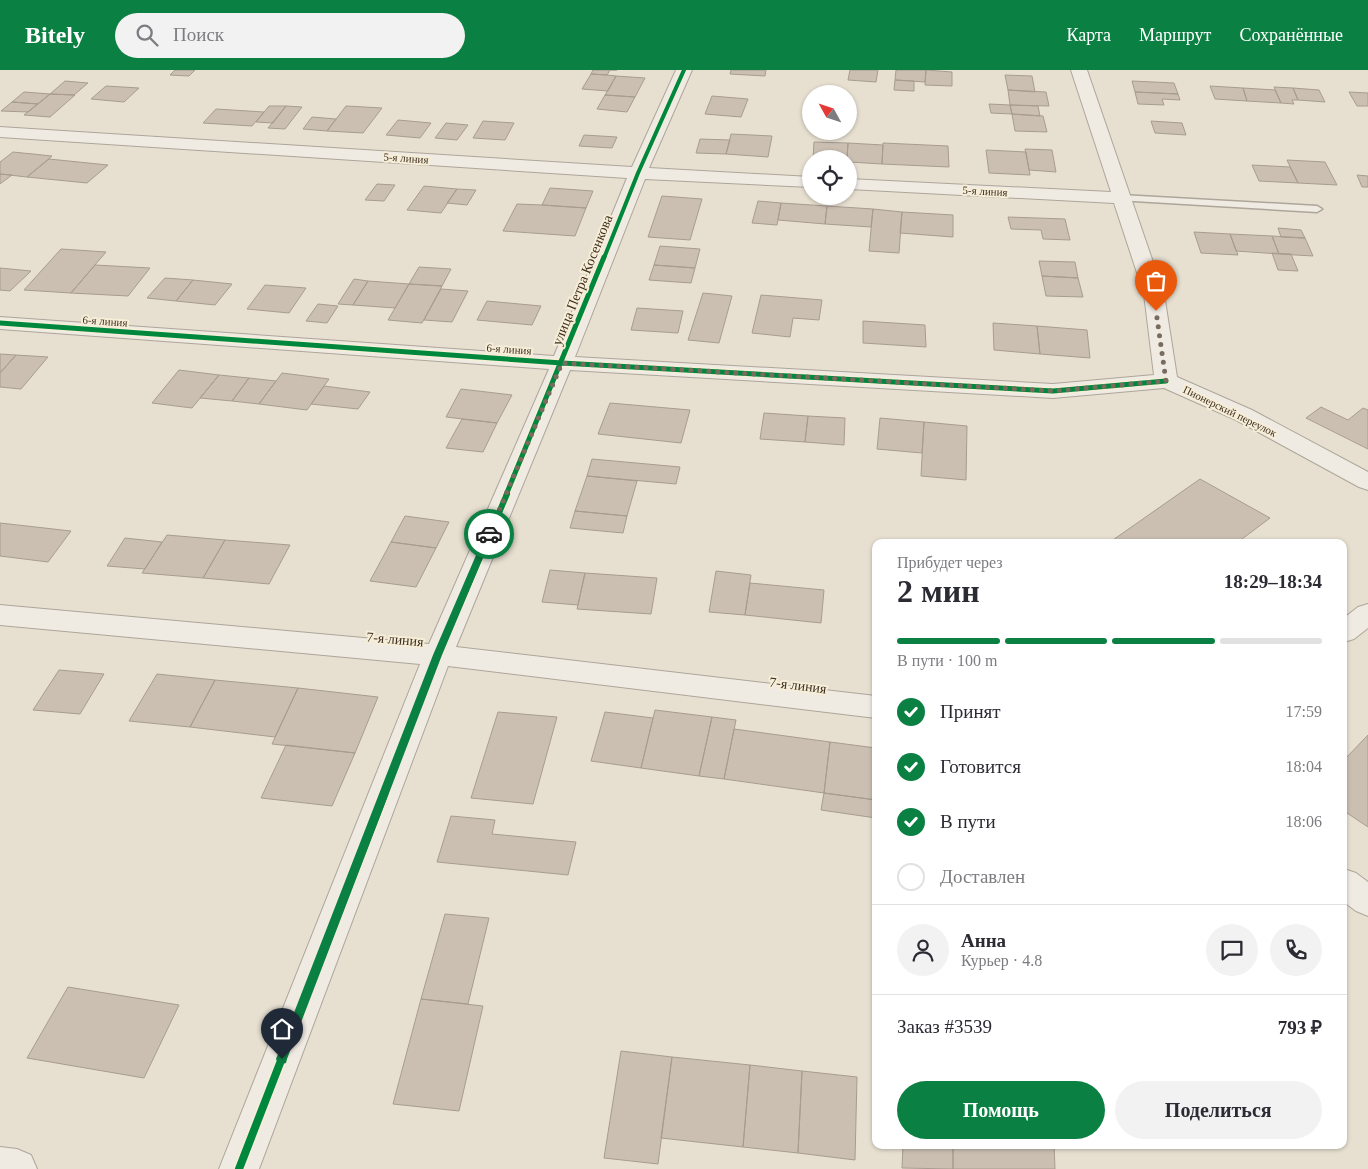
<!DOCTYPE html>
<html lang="ru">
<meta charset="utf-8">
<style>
body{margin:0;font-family:"Times New Roman",serif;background:#f2f2f3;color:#2b2b33;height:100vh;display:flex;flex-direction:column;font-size:19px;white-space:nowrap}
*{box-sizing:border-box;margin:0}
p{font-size:16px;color:#7c7c81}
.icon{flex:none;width:28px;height:28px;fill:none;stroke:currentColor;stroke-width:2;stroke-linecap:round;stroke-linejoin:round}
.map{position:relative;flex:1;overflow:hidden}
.details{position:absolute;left:872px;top:469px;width:475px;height:610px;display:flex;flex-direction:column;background:#fff;border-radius:10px;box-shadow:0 1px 4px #0004}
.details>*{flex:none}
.needle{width:32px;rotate:310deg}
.controls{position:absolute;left:802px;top:15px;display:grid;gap:10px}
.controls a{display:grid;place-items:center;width:55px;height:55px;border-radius:50%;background:#fff;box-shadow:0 1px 4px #0004;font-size:25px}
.pin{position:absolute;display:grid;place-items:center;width:42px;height:42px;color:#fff;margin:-51px -21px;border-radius:50% 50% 50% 0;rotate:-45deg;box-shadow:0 0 5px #0007}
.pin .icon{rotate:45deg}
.courier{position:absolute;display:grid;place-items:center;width:50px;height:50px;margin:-25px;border:4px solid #0b8043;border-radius:50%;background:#fff;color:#222;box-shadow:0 1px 6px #0007}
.overview em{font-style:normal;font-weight:700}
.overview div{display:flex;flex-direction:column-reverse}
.overview{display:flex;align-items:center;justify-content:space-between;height:85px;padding:0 25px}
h1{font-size:32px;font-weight:700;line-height:38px}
.bar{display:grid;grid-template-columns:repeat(4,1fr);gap:8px 5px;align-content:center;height:60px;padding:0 25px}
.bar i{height:6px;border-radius:4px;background:#e1e1e2}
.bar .on{background:#0b8043}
.bar p{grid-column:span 4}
.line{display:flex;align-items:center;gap:12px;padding:0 25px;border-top:1px solid #e1e1e2}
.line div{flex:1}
.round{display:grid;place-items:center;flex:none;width:52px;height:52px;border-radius:26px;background:#f2f2f3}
ol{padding:0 25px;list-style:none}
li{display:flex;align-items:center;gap:15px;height:55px}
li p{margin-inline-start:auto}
li .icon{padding:5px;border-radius:50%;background:#0b8043;color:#fff;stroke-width:4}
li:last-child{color:#7c7c81}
li i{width:28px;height:28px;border:2px solid #e1e1e2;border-radius:50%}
.cta{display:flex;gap:10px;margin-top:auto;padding:10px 25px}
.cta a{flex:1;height:58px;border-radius:30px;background:#0b8043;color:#fff;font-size:20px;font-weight:700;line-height:58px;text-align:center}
.cta a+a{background:#f2f2f3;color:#2b2b33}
header{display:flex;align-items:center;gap:30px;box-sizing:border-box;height:70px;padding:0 25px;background:#0b8043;color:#fff}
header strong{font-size:24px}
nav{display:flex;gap:28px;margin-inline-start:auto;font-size:18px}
.search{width:350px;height:45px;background:#f2f2f3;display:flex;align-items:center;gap:12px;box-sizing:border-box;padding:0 18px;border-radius:28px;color:#7c7c81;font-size:19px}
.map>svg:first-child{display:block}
.building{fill:#cbbfb2;stroke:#a89c90}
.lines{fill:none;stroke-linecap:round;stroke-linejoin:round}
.lane-casing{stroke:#ada599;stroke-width:3}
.street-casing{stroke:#ada599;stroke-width:2}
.lane{fill:#efebe3;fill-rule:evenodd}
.street{fill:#efebe3;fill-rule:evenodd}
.cycleway-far3-casing{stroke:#f7eed8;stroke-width:5.5}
.cycleway-far2-casing{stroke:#f7eed8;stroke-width:8}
.cycleway-far1-casing{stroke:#f7eed8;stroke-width:9}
.cycleway-casing{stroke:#f7eed8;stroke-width:11}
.cycleway-far3{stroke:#00873e;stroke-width:4}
.cycleway-far2{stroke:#00873e;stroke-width:5}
.cycleway-far1{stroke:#00873e;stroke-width:6}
.cycleway{stroke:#00873e;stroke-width:8}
.route{fill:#0b8043}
.done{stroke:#786c5e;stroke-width:5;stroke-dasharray:0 9}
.labels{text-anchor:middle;stroke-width:4;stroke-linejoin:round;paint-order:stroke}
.far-street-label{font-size:11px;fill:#3d2e20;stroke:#f7eed8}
.street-label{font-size:14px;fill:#3d2e20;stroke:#f7eed8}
</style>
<header>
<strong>Bitely</strong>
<div class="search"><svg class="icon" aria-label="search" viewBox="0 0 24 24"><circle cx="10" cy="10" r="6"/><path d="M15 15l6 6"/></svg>Поиск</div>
<nav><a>Карта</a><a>Маршрут</a><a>Сохранённые</a></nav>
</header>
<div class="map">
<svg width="1368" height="1099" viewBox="0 0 1368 1099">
<rect width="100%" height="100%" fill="#e7e0d1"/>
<!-- building -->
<path class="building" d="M175,0H195L189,6L170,5Z
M593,0H617H610L607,5L591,4Z
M731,0H766L765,6L730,4Z
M850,0H878L876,12L848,10Z
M896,0H926L925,12L895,10Z
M926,0L952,2V16L925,15Z
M591,4L607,5L616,6L608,21L582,19Z
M1005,5L1032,6L1035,22L1008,20Z
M616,6L645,8L635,27L605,25Z
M895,10L914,11V21L894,20Z
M65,11L88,13L74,25L50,24Z
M1132,11L1174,13L1178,24L1135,22Z
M106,16L139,18L124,32L91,29Z
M1210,16L1243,18L1247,31L1215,29Z
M1274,17L1293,18L1298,30H1292L1294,34L1281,33Z
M1243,18L1275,20L1281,33L1247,31Z
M1293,18L1319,20L1325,32L1298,30Z
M1008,20L1046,22L1049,36L1010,35Z
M24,22L50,24L38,34L12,32Z
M1135,22L1178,24L1180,30L1162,29L1164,35L1138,34Z
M1349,22L1368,23V36H1357Z
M50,24L75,25L50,47L24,45Z
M605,25L635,27L627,42L597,39Z
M712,26L748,29L741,47L705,44Z
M12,32L38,34L28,42L1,41Z
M989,34L1010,35L1012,44L991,43Z
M1010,35L1038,36L1040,46L1012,44Z
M269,36H286L273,53L256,52Z
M286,36L302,37L285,59L268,58Z
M346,36L382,38L363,63L327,61Z
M216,39L264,42L252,56L203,53Z
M1012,44L1043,46L1047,62L1015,61Z
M312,47L336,49L327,61L303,59Z
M398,50L431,53L420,68L386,65Z
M483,51L514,53L505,70L473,68Z
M1151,51L1182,53L1186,65L1155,63Z
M446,53L468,55L457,70L435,68Z
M731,64L772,66L768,87L726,84Z
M584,65L617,67L612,78L579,76Z
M700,69L730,70L726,84L696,83Z
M814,72L848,73L847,89H813Z
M848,73L883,75L882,94L849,92V89H847Z
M883,73L948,76L949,97L882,94Z
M1025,79L1052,80L1056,102L1029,100Z
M986,80L1026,82L1030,105L989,103Z
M13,82L52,86L27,107L0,104V92Z
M49,89L108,95L87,113L27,107Z
M1287,90L1325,92L1337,115L1298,113Z
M1252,95L1290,97L1298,113L1259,111Z
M0,104L12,105L0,114Z
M1357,105L1368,106V117H1362Z
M377,114L395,115L384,131L365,130Z
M424,116L457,119L441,143L407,140Z
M550,118L593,121L586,138L542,135Z
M457,119L476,120L467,135L447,133Z
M662,126L702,129L690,170L648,167Z
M758,131L781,133L777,155L752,153Z
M781,133L827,136L825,154L778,150Z
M517,134L542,135L586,138L575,166L503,161Z
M827,136L873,139L871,157L825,154Z
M873,139L902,142L899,183L869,181Z
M902,142L953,145V167L900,163Z
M1008,147L1065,149L1070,170L1043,169L1041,160L1011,159Z
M1278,158L1301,160L1305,168L1281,167Z
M1194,162L1230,164L1238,185L1201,183Z
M1230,164L1272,166L1279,184L1236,181Z
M1272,166L1305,168L1313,186L1279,184Z
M660,176L700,179L695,198L654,195Z
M61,179L106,182L71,223L24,220Z
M1272,183L1291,184L1298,201L1278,200Z
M1039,191L1075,192L1078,208L1042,206Z
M95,195L150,198L128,226L71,223Z
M654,195L695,198L691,213L649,210Z
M419,197L451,199L442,216L409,214Z
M0,198L31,201L10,221L0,220Z
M1042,206L1078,208L1083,227L1046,226Z
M165,208L193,210L176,231L147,228Z
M354,209L368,211L353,235L338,234Z
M193,210L232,214L215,235L176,231Z
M368,211L409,214L395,238L353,235Z
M409,214L442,216L422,253L388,250Z
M265,215L306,218L289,243L247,239Z
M441,219L468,221L452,252L424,250Z
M703,223L732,226L719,273L688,270Z
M761,225L822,230L819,250L793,248L790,267L752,263Z
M487,231L541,236L532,255L477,250Z
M318,234L338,236L327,253L306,251Z
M637,238L683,241L678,263L631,260Z
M863,251L925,255L926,277L863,273Z
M993,253L1037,256L1040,284L994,280Z
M1037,256L1087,260L1090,288L1040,284Z
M0,284L16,285L0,303Z
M16,285L48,287L21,319L0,317V303Z
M179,300L219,305L192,338L152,333Z
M282,303L329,309L307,340L259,334Z
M219,305L249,308L232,331L200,328Z
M249,308L276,311L259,334L232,331Z
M324,316L370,322L358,339L311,334Z
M461,319L512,325L497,353L446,347Z
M610,333L690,340L681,373L598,364Z
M1321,337L1348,350L1363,338L1368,340V379L1306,348Z
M764,343L808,346L805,372L760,369Z
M808,346L845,348L844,375L805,372Z
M880,348L924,352L922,383L877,379Z
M462,349L497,353L483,382L446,378Z
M924,352L967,356L966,410L921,406Z
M592,389L680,397L676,414L587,406Z
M587,406L637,411L627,446L575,441Z
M1200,409L1270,448L1238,472H1110Z
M575,441L627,446L623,463L570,458Z
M405,446L449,452L436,478L391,472Z
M0,453L71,461L48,492L0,486Z
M167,465L225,470L203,508L142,503Z
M125,468L162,472L145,499L107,496Z
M225,470L290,475L269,514L203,508Z
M391,472L436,478L416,517L370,511Z
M550,500L585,503L578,535L542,532Z
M716,501L751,505L745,545L709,542Z
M585,503L657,508L651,544L577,539Z
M750,513L824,520L821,553L745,545Z
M59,600L104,604L80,644L33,640Z
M157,604L215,610L190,657L129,651Z
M215,610L298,618L275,667L190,657Z
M298,618L378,627L355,683L272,674Z
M655,640L712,647L699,706L641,698Z
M498,642L557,647L533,734L471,728Z
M605,642L653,648L641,698L591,691Z
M712,647L736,650L724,709L699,706Z
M734,659L830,672L824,723L724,709Z
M1368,665V757L1344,741V690Z
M830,672L876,678V730L824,723Z
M286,675L355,683L332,736L261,728Z
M824,723L876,730V748L821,740Z
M451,746L495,750L492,764L576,772L568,805L437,792Z
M445,844L489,848L468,934L421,929Z
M68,917L179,935L144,1008L27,988Z
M421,929L483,936L459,1041L393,1034Z
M621,981L672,987L658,1094L604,1088Z
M672,987L750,995L743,1077L661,1068Z
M750,995L802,1001L798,1083L743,1077Z
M802,1001L857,1007L855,1090L798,1083Z
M903,1075H953V1099L902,1098Z
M953,1075H1054L1055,1099H953Z"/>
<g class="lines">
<!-- lane casing -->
<g class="lane-casing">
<path id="lane" d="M1121,125L1317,136L1322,139L1317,142L1117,130L1116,128Z"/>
</g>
<!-- street casing -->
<g class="street-casing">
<path id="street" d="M676,0H692L649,98L811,107V117L645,109L575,287L1053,314L1154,305L1144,224L1114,133L849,119V109L1111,122L1071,0H1087L1164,224L1177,307L1252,340L1368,402V420L1359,417L1236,350L1164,318L1053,328L570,300L456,577L876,626V648L448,596L259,1099H219L420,594L0,555V535L429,574L549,299L0,259V247L554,286L627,108L0,67V57L632,97Z
M1368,534V558L1354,569L1344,572V548L1358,537Z
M1344,799L1356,803L1368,812V846L1356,841L1344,832Z
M0,1077L17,1079L31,1085L37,1099H0Z"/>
</g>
<!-- lane -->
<use href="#lane" class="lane"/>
<!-- street -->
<use href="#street" class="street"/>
<!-- cycleway-far3 casing -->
<g class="cycleway-far3-casing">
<path id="cycleway-far3" d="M604,188L638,103L684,0"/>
</g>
<!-- cycleway-far2 casing -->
<g class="cycleway-far2-casing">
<path id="cycleway-far2" d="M0,253L562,293L1053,321L1166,311
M506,425L604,187"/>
</g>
<!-- cycleway-far1 casing -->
<g class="cycleway-far1-casing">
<path id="cycleway-far1" d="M384,723L438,585L507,424"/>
</g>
<!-- cycleway casing -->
<g class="cycleway-casing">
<path id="cycleway" d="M239,1099L385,722"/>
</g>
<!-- cycleway-far3 -->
<use href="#cycleway-far3" class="cycleway-far3"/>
<!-- cycleway-far2 -->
<use href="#cycleway-far2" class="cycleway-far2"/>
<!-- cycleway-far1 -->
<use href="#cycleway-far1" class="cycleway-far1"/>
<!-- cycleway -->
<use href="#cycleway" class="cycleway"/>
</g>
<!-- route -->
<path class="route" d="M486,462L493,464L442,585L287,989L286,993L282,994L278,993L276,989L433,585Z"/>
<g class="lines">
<!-- done -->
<path class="done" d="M489,464L562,293L1053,321L1166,311L1156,241"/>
</g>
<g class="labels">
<!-- far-street labels -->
<g class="far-street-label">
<text transform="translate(406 88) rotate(4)" y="4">5-я линия</text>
<text transform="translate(985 121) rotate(3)" y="4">5-я линия</text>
<text transform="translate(105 251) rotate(4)" y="4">6-я линия</text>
<text transform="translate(509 279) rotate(4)" y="4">6-я линия</text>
<text transform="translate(1230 341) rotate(26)" y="4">Пионерский переулок</text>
</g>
<!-- street labels -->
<g class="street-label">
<text transform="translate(582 210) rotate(-68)" y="5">улица Петра Косенкова</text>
<text transform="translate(395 569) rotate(5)" y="5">7-я линия</text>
<text transform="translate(798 615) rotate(7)" y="5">7-я линия</text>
</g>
</g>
</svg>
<div class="controls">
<a><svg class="needle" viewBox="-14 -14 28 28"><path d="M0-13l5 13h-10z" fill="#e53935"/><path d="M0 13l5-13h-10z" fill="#7c7c81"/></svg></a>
<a><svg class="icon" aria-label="locate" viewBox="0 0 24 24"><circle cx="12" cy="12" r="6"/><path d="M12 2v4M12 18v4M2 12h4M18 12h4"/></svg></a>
</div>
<div class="pin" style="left:1156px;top:241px;background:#ea580c"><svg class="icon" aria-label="bag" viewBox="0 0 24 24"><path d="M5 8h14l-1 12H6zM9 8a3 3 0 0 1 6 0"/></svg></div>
<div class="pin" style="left:282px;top:989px;background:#1f2937"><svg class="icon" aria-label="home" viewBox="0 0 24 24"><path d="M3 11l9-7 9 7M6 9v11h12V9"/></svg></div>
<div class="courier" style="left:489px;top:464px"><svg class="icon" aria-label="car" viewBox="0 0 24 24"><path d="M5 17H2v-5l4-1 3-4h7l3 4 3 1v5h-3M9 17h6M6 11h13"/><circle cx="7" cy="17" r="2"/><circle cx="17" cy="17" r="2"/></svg></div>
<section class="details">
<div class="overview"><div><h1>2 мин</h1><p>Прибудет через</p></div><em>18:29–18:34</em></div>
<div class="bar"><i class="on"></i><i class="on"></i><i class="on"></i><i></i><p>В пути · 100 m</p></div>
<ol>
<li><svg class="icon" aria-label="check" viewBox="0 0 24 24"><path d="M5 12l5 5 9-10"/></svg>Принят<p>17:59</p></li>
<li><svg class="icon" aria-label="check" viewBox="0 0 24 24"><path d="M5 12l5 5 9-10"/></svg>Готовится<p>18:04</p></li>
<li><svg class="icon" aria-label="check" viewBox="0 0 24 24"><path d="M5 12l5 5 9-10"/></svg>В пути<p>18:06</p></li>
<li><i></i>Доставлен</li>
</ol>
<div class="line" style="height:90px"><a class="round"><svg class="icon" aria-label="person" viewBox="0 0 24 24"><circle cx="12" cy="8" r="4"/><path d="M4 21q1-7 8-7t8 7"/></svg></a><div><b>Анна</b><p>Курьер · 4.8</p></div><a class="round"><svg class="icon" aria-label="chat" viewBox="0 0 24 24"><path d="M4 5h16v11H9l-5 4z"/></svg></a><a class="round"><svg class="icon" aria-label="phone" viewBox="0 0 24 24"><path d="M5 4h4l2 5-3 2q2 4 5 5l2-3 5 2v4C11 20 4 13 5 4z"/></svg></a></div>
<div class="line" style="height:65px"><div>Заказ #3539</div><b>793 ₽</b></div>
<div class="cta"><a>Помощь</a><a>Поделиться</a></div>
</section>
</div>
